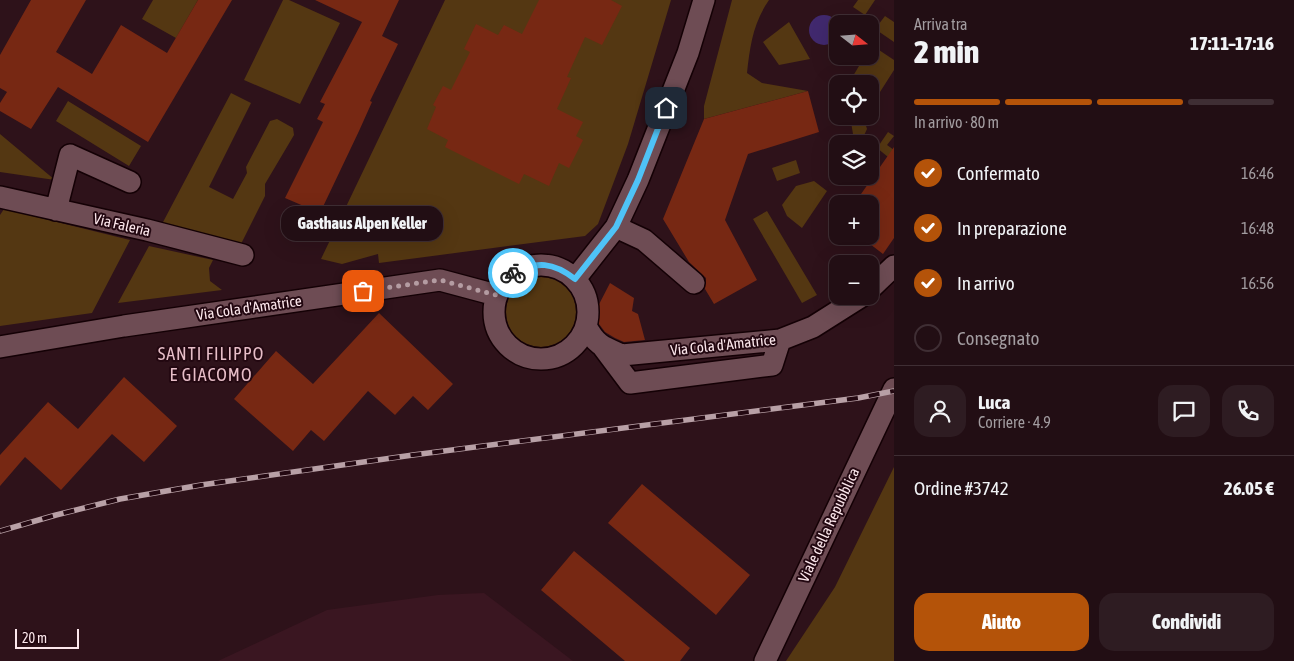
<!DOCTYPE html>
<html lang="it">
<meta charset="utf-8">
<style>
body{margin:0;font-family:"Asap Condensed",sans-serif;background:#2e1c22;color:#f1f3f6;height:100vh;display:flex;flex-direction:column;font-size:19px;white-space:nowrap}
*{box-sizing:border-box;margin:0}
p{font-size:16px;color:#a29ca0}
.icon{flex:none;width:28px;height:28px;fill:none;stroke:currentColor;stroke-width:2;stroke-linecap:round;stroke-linejoin:round}
.map{position:relative;flex:1;overflow:hidden}
.drawer{display:flex;flex-direction:column;background:#220e14;width:400px}
.drawer>*{flex:none}
.needle{width:32px;rotate:107deg}
.fabs{position:absolute;left:829px;top:15px;display:grid;gap:10px}
.fabs a{display:grid;place-items:center;width:50px;height:50px;border-radius:10px;background:#220e14;box-shadow:0 5px 20px #0002,0 0 0 1px #3f2e34;font-size:25px}
.scale{position:absolute;left:15px;bottom:12px;width:64px;box-sizing:border-box;padding-left:5px;border:2px solid #fce7ec;border-top:0;font-size:14px;line-height:18px;white-space:nowrap;color:#fce7ec;-webkit-text-stroke:4px #230811;paint-order:stroke}
.pin{position:absolute;display:grid;place-items:center;width:42px;height:42px;color:#fff;margin:-21px;border-radius:10px;box-shadow:0 2px 8px #0006}
.courier{position:absolute;display:grid;place-items:center;width:50px;height:50px;margin:-25px;border:4px solid #4fc3f7;border-radius:50%;background:#fff;color:#222;box-shadow:0 1px 6px #0007}
.bubble{position:absolute;height:35px;border-radius:15px;background:#220e14;box-shadow:0 5px 20px #0002,0 0 0 1px #3f2e34;font-size:16px;font-weight:800;line-height:35px;text-align:center}
.head em{font-style:normal;font-weight:800}
.head div{display:flex;flex-direction:column-reverse}
.head{display:flex;align-items:center;justify-content:space-between;height:85px;padding:0 20px}
h1{font-size:32px;font-weight:800;line-height:38px}
.bar{display:grid;grid-template-columns:repeat(4,1fr);gap:8px 5px;align-content:center;height:60px;padding:0 20px}
.bar i{height:6px;border-radius:4px;background:#3f2e34}
.bar .on{background:#b45309}
.bar p{grid-column:span 4}
.line{display:flex;align-items:center;gap:12px;padding:0 20px;border-top:1px solid #3f2e34}
.line div{flex:1}
.round{display:grid;place-items:center;flex:none;width:52px;height:52px;border-radius:15px;background:#2e1c22}
ol{padding:0 20px;list-style:none}
li{display:flex;align-items:center;gap:15px;height:55px}
li p{margin-inline-start:auto}
li .icon{padding:5px;border-radius:50%;background:#b45309;color:#fff;stroke-width:4}
li:last-child{color:#a29ca0}
li i{width:28px;height:28px;border:2px solid #3f2e34;border-radius:50%}
.action{display:flex;gap:10px;margin-top:auto;padding:10px 20px}
.action a{flex:1;height:58px;border-radius:15px;background:#b45309;color:#fff;font-size:20px;font-weight:800;line-height:58px;text-align:center}
.action a+a{background:#2e1c22;color:#f1f3f6}
main{display:flex;flex:1;min-height:0}
.map>svg:first-child{display:block}
.built{fill:#3a1621}
.green{fill:#543712}
.water{fill:#41296e}
.building{fill:#772813}
.lines{fill:none;stroke-linecap:round;stroke-linejoin:round}
.minor-casing{stroke:#140005;stroke-width:24}
.minor{stroke:#6e4c54;stroke-width:21}
.rail-casing{stroke:#b8a0a6;stroke-width:5.5}
.rail{stroke:#230811;stroke-width:4;stroke-dasharray:11;stroke-linecap:butt}
.done{stroke:#b49ca2;stroke-width:5;stroke-dasharray:0 9}
.route{stroke:#4fc3f7;stroke-width:6}
.labels{text-anchor:middle;stroke-width:4;stroke-linejoin:round;paint-order:stroke}
.street-label{font-size:15px;fill:#fce7ec;stroke:#230811}
.quarter-label{font-size:18px;letter-spacing:1px;fill:#e7bec8;stroke:#230811}
</style>
<main>
<div class="map">
<svg width="894" height="661" viewBox="0 0 894 661">
<rect width="100%" height="100%" fill="#2e121a"/>
<!-- built -->
<path class="built" d="M484,593L573,661H218L327,610L438,595Z"/>
<!-- green -->
<path class="green" d="M153,0H198L176,38L142,19Z
M283,0H289L340,23L300,104L244,80Z
M445,0H671L628,144L598,224L585,236L379,263L378,254L342,264L321,259Z
M732,0H769C753,23 750,46 747,73L762,83L808,91L704,119V106Z
M858,0H875L865,15L853,7Z
M885,16L894,22V42L875,29Z
M789,22L810,59L779,65L763,42Z
M870,44L894,60V70L880,92L870,86V84H866L853,76L862,61L859,56H870Z
M231,93L251,103L209,187L233,199L247,173L246,167L270,121L277,119L293,128L294,135L265,184V196L241,244L162,224Z
M68,101L141,146L129,166L56,121Z
M850,116H863L867,129L860,144H846L854,140Z
M888,132L894,136L887,145L894,150L893,161L877,148Z
M0,134L55,180L0,172Z
M796,160L800,173L777,181L772,168Z
M814,181L827,191L802,228L787,216L782,205L796,186Z
M4,209L130,240L92,313L0,326V215Z
M767,211L817,295L802,303L753,219Z
M149,246L213,260L209,268L210,281L222,290L118,303Z
M506 312a35 35 0 1 1 70 0a35 35 0 1 1-70 0Z
M894,467V661H786L835,587Z"/>
<!-- water -->
<path class="water" d="M809 30a15 15 0 1 1 30 0a15 15 0 1 1-30 0Z"/>
<!-- building -->
<path class="building" d="M31,0H86L56,52L92,74L121,25L167,53L198,0H232L148,142L58,87L31,129L0,111V103L7,92L0,88V55Z
M315,0H399L382,36L398,44L370,101L372,102L359,131L320,213L285,198L323,122L317,119L325,104L320,102L362,22Z
M539,0H611L622,6L602,45L585,37L567,77L571,78L557,109L583,122L576,136L583,140L569,168L559,163L549,186L524,174L519,184L445,147L448,140L427,129L436,107L433,105L443,86L451,90L470,52L464,49L476,24L498,35L504,25L522,34Z
M808,91L819,132L748,154L725,220L757,280L714,304L705,289L706,278L689,262L663,219L704,119Z
M894,147V238L883,254L870,244V204H854Z
M610,283L634,298L632,311L638,314L645,340L624,342L615,338L605,332L593,316Z
M379,313L453,384L428,410L413,396L395,415L368,391L324,441L311,430L293,451L234,399L276,351L313,384Z
M124,377L177,426L144,462L112,434L61,490L25,457L0,486V455L48,402L78,429Z
M642,484L750,575L716,615L608,523Z
M574,551L690,648L680,661H625L541,590Z"/>
<g class="lines">
<!-- minor casing -->
<g class="minor-casing">
<path id="minor" d="M0,197L147,230L243,255
M56,210L70,155L130,182
M616,227L644,240L694,283
M494 312a47 47 0 1 1 94 0a47 47 0 1 1-94 0Z
M575,279L616,227L638,180L688,53L704,0
M870,289L894,266
M586,326C596,345 603,347 622,355L780,340L813,327L862,296
M0,347L124,326L440,280L496,295
M603,347L630,383L772,365L780,340
M765,661L894,389"/>
</g>
<!-- minor -->
<use href="#minor" class="minor"/>
<!-- rail casing -->
<g class="rail-casing">
<path id="rail" d="M0,531L56,515L120,499L201,485L413,455L858,398L894,391"/>
</g>
<!-- rail -->
<use href="#rail" class="rail"/>
</g>
<g class="lines">
<!-- done -->
<path class="done" d="M363,291L440,280L496,295L503,283L513,273"/>
<!-- route -->
<path class="route" d="M513,273C537,261 553,262 575,279L616,227L638,180L666,108"/>
</g>
<g class="labels">
<!-- street labels -->
<g class="street-label">
<text transform="translate(122 225) rotate(13)" y="5">Via Faleria</text>
<text transform="translate(249 308) rotate(-8)" y="5">Via Cola d'Amatrice</text>
<text transform="translate(723 345) rotate(-6)" y="5">Via Cola d'Amatrice</text>
<text transform="translate(829 525) rotate(-65)" y="5">Viale della Repubblica</text>
</g>
<!-- quarter labels -->
<g class="quarter-label">
<text x="211" y="360">SANTI FILIPPO<tspan x="211" dy="21">E GIACOMO</tspan></text>
</g>
</g>
</svg>
<div class="fabs">
<a><svg class="needle" viewBox="-14 -14 28 28"><path d="M0-13l5 13h-10z" fill="#e53935"/><path d="M0 13l5-13h-10z" fill="#a29ca0"/></svg></a>
<a><svg class="icon" aria-label="locate" viewBox="0 0 24 24"><circle cx="12" cy="12" r="6"/><path d="M12 2v4M12 18v4M2 12h4M18 12h4"/></svg></a>
<a><svg class="icon" aria-label="layers" viewBox="0 0 24 24"><path d="M12 4l9 5-9 5-9-5zM3 14l9 5 9-5"/></svg></a>
<a>+</a>
<a>−</a>
</div>
<div class="scale">20 m</div>
<div class="pin" style="left:363px;top:291px;background:#ea580c"><svg class="icon" aria-label="bag" viewBox="0 0 24 24"><path d="M5 8h14l-1 12H6zM9 8a3 3 0 0 1 6 0"/></svg></div>
<div class="pin" style="left:666px;top:108px;background:#1f2937"><svg class="icon" aria-label="home" viewBox="0 0 24 24"><path d="M3 11l9-7 9 7M6 9v11h12V9"/></svg></div>
<div class="courier" style="left:513px;top:273px"><svg class="icon" aria-label="bike" viewBox="0 0 24 24"><circle cx="6" cy="16" r="4"/><circle cx="18" cy="16" r="4"/><path d="M6 16l4-8h5l3 8M10 8l3 8H6M13 5h3"/></svg></div>
<div class="bubble" style="left:281px;top:206px;width:162px">Gasthaus Alpen Keller</div>
</div>
<section class="drawer">
<div class="head"><div><h1>2 min</h1><p>Arriva tra</p></div><em>17:11–17:16</em></div>
<div class="bar"><i class="on"></i><i class="on"></i><i class="on"></i><i></i><p>In arrivo · 80 m</p></div>
<ol>
<li><svg class="icon" aria-label="check" viewBox="0 0 24 24"><path d="M5 12l5 5 9-10"/></svg>Confermato<p>16:46</p></li>
<li><svg class="icon" aria-label="check" viewBox="0 0 24 24"><path d="M5 12l5 5 9-10"/></svg>In preparazione<p>16:48</p></li>
<li><svg class="icon" aria-label="check" viewBox="0 0 24 24"><path d="M5 12l5 5 9-10"/></svg>In arrivo<p>16:56</p></li>
<li><i></i>Consegnato</li>
</ol>
<div class="line" style="height:90px"><a class="round"><svg class="icon" aria-label="person" viewBox="0 0 24 24"><circle cx="12" cy="8" r="4"/><path d="M4 21q1-7 8-7t8 7"/></svg></a><div><b>Luca</b><p>Corriere · 4.9</p></div><a class="round"><svg class="icon" aria-label="chat" viewBox="0 0 24 24"><path d="M4 5h16v11H9l-5 4z"/></svg></a><a class="round"><svg class="icon" aria-label="phone" viewBox="0 0 24 24"><path d="M5 4h4l2 5-3 2q2 4 5 5l2-3 5 2v4C11 20 4 13 5 4z"/></svg></a></div>
<div class="line" style="height:65px"><div>Ordine #3742</div><b>26.05 €</b></div>
<div class="action"><a>Aiuto</a><a>Condividi</a></div>
</section>
</main>
